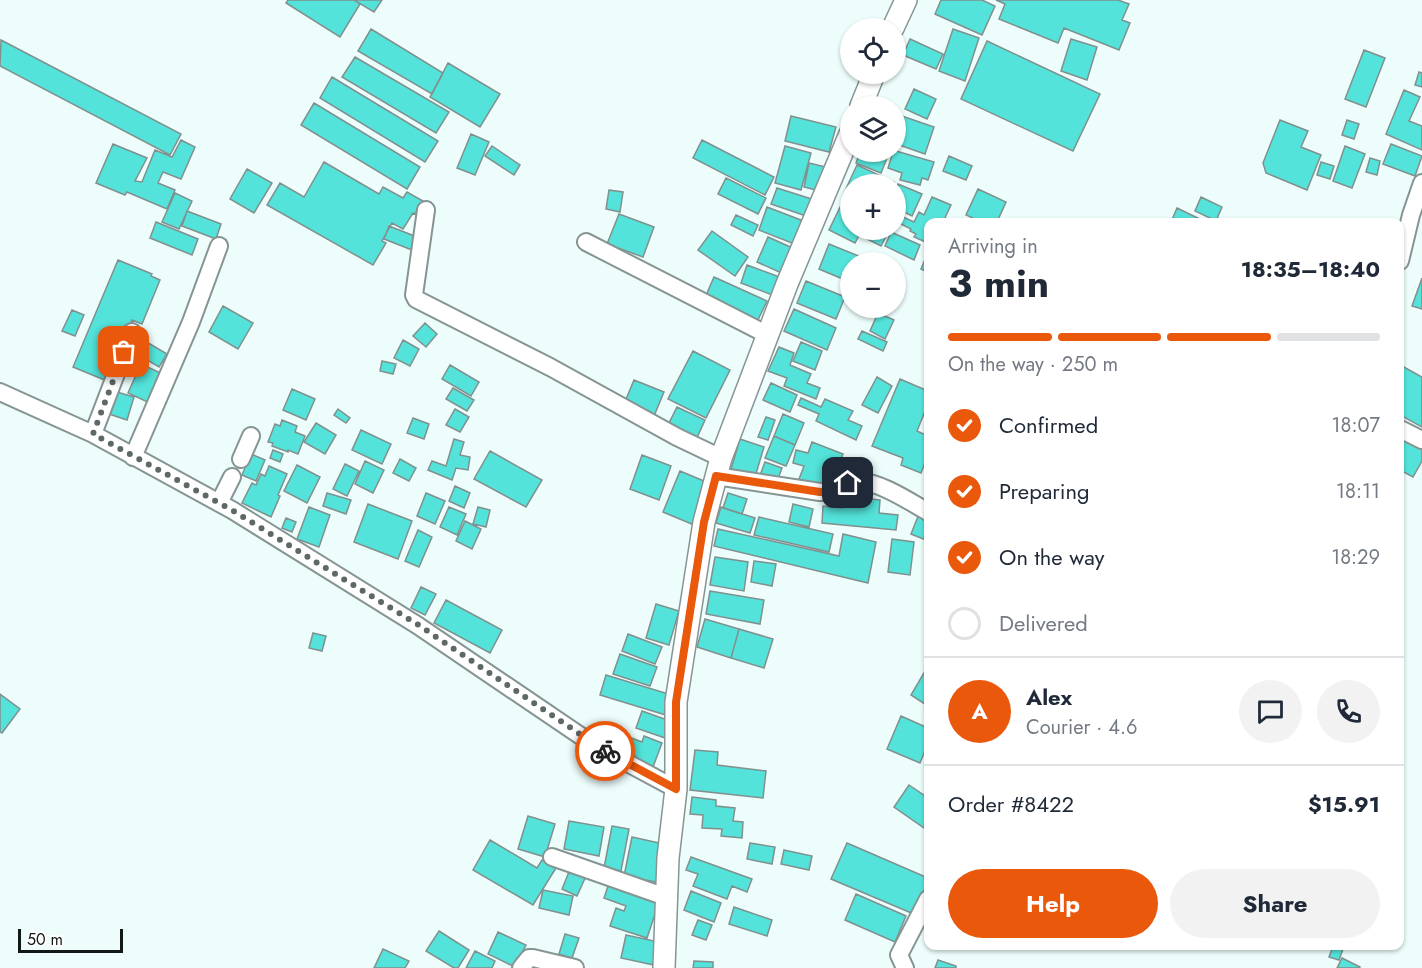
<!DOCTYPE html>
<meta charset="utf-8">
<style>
body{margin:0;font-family:Jost,sans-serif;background:#f2f2f3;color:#1f2937;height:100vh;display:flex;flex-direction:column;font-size:22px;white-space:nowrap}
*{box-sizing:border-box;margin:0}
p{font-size:20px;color:#747a83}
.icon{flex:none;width:33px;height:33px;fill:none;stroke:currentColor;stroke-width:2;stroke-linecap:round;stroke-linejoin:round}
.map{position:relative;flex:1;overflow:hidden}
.panel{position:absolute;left:924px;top:218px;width:480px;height:732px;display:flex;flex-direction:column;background:#fff;border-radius:12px;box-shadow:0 2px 4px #0004}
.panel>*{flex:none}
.tools{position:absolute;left:840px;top:18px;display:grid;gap:12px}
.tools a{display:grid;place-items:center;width:66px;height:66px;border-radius:50%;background:#fff;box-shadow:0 2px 4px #0004;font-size:30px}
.scale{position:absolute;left:18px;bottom:15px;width:105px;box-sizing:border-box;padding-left:6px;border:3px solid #121817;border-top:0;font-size:16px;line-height:21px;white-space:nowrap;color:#121817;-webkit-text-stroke:4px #fff;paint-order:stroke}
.pin{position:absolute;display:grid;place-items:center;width:51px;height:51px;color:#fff;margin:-26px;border-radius:12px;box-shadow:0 3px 9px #0006}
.courier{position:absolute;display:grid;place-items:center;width:60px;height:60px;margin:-30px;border:4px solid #ea580c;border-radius:50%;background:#fff;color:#222;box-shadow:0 2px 8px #0007}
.overview em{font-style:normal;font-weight:700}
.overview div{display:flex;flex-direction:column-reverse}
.overview{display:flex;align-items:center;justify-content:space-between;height:102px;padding:0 24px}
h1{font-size:39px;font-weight:700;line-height:45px}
.bar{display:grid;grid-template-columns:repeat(4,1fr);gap:9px 6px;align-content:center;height:72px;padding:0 24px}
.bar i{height:8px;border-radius:4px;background:#e0e1e3}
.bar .active{background:#ea580c}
.bar p{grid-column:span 4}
.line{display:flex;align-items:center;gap:15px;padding:0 24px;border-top:2px solid #e0e1e3}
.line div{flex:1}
.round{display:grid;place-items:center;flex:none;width:63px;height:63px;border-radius:32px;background:#f2f2f3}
ol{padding:0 24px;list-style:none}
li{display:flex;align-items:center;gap:18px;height:66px}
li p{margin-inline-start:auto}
li .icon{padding:6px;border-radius:50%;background:#ea580c;color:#fff;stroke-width:4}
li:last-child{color:#747a83}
li i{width:33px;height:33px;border:3px solid #e0e1e3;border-radius:50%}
.cta{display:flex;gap:12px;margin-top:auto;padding:12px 24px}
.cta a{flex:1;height:69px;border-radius:36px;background:#ea580c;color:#fff;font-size:24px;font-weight:700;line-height:69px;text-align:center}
.cta a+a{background:#f2f2f3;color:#1f2937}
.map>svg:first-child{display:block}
.building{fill:#53e3da;stroke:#80908e;stroke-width:1.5}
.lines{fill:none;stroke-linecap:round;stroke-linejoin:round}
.minor-casing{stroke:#869594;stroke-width:20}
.tertiary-casing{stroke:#869594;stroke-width:24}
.minor{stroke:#fff;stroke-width:16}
.tertiary{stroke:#fff;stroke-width:21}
.done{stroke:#5e6867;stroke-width:6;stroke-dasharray:0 10.8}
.route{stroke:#ea580c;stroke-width:8}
</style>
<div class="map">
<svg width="1422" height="968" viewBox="0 0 1422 968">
<rect width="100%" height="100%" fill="#ecfdfb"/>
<!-- building -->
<path class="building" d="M288,0H354L360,4L340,37L286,3Z
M354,0H382L374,12Z
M941,0H982L995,6L982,35L935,14Z
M996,0H1118L1129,4L1122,20L1130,23L1119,50L1064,28L1058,43L999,19L1005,4Z
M371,29L443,73L432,94L358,51Z
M953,29L979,38L965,81L939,71Z
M910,39L943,54L936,69L903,55Z
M1071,39L1097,47L1087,80L1061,71Z
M1,40L181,134L170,155L0,66Z
M987,41L1100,94L1073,151L961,99Z
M1364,50L1385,58L1366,107L1345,99Z
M355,57L449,112L436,133L342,77Z
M448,63L500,94L480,127L430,97Z
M1419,72L1422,73V87L1415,85Z
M332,77L438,141L425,162L320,98Z
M914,89L936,99L927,119L905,109Z
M1404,90L1420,97L1409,121L1422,126V150L1386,134Z
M314,103L420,167L407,189L301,125Z
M896,114L934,127L925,154L896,144Z
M791,116L836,127L829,152L785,141Z
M1280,120L1308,131L1301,147L1321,155L1307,190L1266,173L1263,163Z
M1347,120L1359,124L1354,139L1342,135Z
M471,134L489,142L475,175L457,168Z
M181,140L195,147L181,179L163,172L158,183L175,190L167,209L127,192L125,195L96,183L113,144L147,158L135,181L142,182L155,150L172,157Z
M702,140L774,177L765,195L693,158Z
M1391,144L1422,156L1415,176L1383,164Z
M492,146L520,165L514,175L485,156Z
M785,146L811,153L801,190L775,183Z
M1345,146L1365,154L1352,188L1333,181Z
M896,151L934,162L928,180L922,178L920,185L900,180L902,173L888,168L893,152Z
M860,152H885L889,153L881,173L856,163Z
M949,156L972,166L966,180L943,171Z
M1370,158L1380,161L1377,175L1366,172Z
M324,162L379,194L383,187L403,198L407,192L423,201L415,214L413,213L403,229L392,223L382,241L386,243L373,265L267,205L280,183L304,197Z
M1321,162L1334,166L1330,179L1317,175Z
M809,163L830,168L824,192L804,187Z
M857,165L894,182L893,184H850V198L843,195Z
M247,169L272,183L254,213L230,199Z
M726,178L766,198L758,214L718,194Z
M898,184L922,194L912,216L896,208V189Z
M777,188L818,201L812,218L771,204Z
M978,189L1006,202L997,222H981L966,215Z
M609,190L623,192L620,212L606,209Z
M175,193L192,201L179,229L162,222Z
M932,197L951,205L943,222H928V243L914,237L916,234L910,231L911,229L899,223L901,216L914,222L919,212L924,215Z
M1201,197L1222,207L1216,221L1195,211Z
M844,199L850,203V230H862L855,243L829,230Z
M767,207L806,222L797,245L759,230Z
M1177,208L1206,222H1171Z
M187,211L221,224L216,239L182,226Z
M619,214L654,227L643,257L607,244Z
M736,215L758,225L753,236L731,225Z
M156,222L198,239L192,255L150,238Z
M389,226L417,237L412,250L384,239Z
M869,230H881L888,233L881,246L865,238Z
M712,231L748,257L735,276L698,250Z
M891,232L920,245L914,260L885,246Z
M768,237L797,250L786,275L757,262Z
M829,244L866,259L865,262H850V282L819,269Z
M928,252V272L921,269Z
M118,260L152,274L151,276L160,280L142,324L132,320L107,381L73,367Z
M747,265L782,278L775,296L741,283Z
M714,277L767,301L756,324L704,300Z
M1422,278V309L1412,306Z
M806,281L845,297L836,319L797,303Z
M223,306L253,323L238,349L209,332Z
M794,309L836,328L827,350L784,331Z
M72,310L84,315L75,336L62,331Z
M878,313L894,320L885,339L870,331Z
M425,323L437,334L426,347L413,336Z
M862,331L887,342L883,351L858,339Z
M403,340L419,349L410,366L394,358Z
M145,341L167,354L159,367L137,354Z
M801,342L822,351L815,370L793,361Z
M779,347L794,353L790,365L811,374L807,383L820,388L816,399L784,386L787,378L768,371Z
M693,351L730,370L706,418L668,399Z
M382,361L396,364L393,374L380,371Z
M141,364L165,375L152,404L128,393Z
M450,365L479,382L471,396L442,379Z
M1402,366L1422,377V427L1400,415V370Z
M877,377L892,386L878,413L862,405Z
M900,379L928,391V404L917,431L928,436V455L921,473L901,465L903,458L872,446Z
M634,380L664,392L654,416L624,404Z
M771,383L797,395L790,412L763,400Z
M453,388L474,400L467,411L446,399Z
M292,389L315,399L306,420L283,410Z
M117,392L134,397L127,420L109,414Z
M801,398L821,407L825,399L853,411L848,420L862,426L856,440L816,421L819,414L798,405Z
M677,407L705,420L695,442L666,429Z
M338,409L350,418L346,423L334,415Z
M455,409L469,417L460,432L446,425Z
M783,414L804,423L795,445L774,436Z
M766,417L775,420L768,440L758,437Z
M413,418L429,424L424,439L407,433Z
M282,420L297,426L295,432L305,436L298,454L288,450V452L272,446L273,443L268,442L275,424L280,426Z
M316,423L336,435L325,454L304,442Z
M361,430L391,444L382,464L352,450Z
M774,436L795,445L786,466L765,458Z
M1400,437L1422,450V461L1413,477L1400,470Z
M454,439L464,442L460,455L470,457L468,470L456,468L452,480L428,470L432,461L446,466Z
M740,439L764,447L755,477L731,469Z
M812,442L843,454L830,490L799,479L804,466L793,463L796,450L808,453Z
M273,450L283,454L280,462L270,458Z
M490,451L542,480L526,507L474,479Z
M251,454L265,460L256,481L242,475Z
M642,455L671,466L659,500L630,489Z
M400,459L416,468L409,481L393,473Z
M365,461L384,470L373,493L355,484Z
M765,462L782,468L776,484L759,478Z
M345,464L359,471L347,496L333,489Z
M297,465L320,477L307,503L284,491Z
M269,466L287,474L278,495L280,496L271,517L242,503L252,483L256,485L261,474L265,476Z
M680,471L711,484L694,525L663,512Z
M455,486L470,493L464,508L449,501Z
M327,493L351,500L346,514L323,506Z
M426,493L445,501L435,524L417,516Z
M728,493L747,499L742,514L723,508Z
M844,496L880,500L879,513L898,515L896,530L822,523L823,506L842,508Z
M368,504L412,521L398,559L354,542Z
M793,504L813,509L809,527L789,522Z
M309,507L330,515L319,547L297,539Z
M449,507L466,514L457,535L440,527Z
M478,507L490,510L486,527L473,524Z
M721,507L755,518L750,533L716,523Z
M919,514L928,517V541L911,534Z
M759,517L833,534L829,552L754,535Z
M286,518L296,522L292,532L282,528Z
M465,521L481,529L472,549L456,541Z
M718,529L839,556L843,534L876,542L868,583L714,546Z
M418,530L432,537L419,567L405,561Z
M892,539L914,542L910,575L888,572Z
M715,557L748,562L744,591L710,585Z
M754,561L776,564L772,586L751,582Z
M421,587L436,594L425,615L411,608Z
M710,591L764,600L760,624L706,614Z
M446,600L502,630L490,653L434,623Z
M656,604L679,611L669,645L646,638Z
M705,619L739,629L731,658L697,647Z
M739,629L773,639L764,668L731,658Z
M313,633L326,636L322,651L309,648Z
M628,634L662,647L655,664L622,651Z
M620,654L657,667L650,686L613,674Z
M928,666V706L911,695Z
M606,675L675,696L669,716L600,695Z
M0,694L20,709L2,733L0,732Z
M642,711L673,722L668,739L636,728Z
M901,716L928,728V743L920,763L887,749Z
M644,736L662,743L653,767L633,760L635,756L624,752L629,737L642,742Z
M695,750L718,752L717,765L766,771L763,798L690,790Z
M909,785L928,798L927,830L894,807Z
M692,797L716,800V806L735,808L733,821L743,822L742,838L721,836L722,829L702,828L703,815L690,814Z
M528,816L555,824L545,857L518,849Z
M569,821L604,827L599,856L564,849Z
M612,826L629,829L621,871L604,868Z
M632,837L664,844L656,882L624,876Z
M490,840L537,868L542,860L556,868L533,905L473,870Z
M750,843L775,847L772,864L747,859Z
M847,843L928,878V886L916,915L831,879Z
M784,850L812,856L809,870L781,864Z
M691,857L752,879L747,892L732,886L727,899L693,886L698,874L686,870Z
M571,867L587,874L577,896L562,889Z
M610,880L659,902L647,938L610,926L616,908L624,911L626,906L604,898Z
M543,890L573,896L569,915L539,908Z
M691,891L721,903L714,922L684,910Z
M856,894L906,916L895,942L845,920Z
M734,907L772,920L767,936L729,924Z
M698,920L712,925L706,940L692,935Z
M439,931L469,950L458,968H454L426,951Z
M498,932L526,945L515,967L488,954Z
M565,934L579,938L572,958L559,954Z
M626,935L659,942L654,965L621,958Z
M1333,946L1343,949L1339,960L1329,957Z
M383,949L409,961L405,968H374Z
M475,951L495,961L492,968H466Z
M1342,958L1360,967L1359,968H1337Z
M938,960L956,966V968H935Z
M694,961L713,962V968H693Z"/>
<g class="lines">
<!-- minor casing -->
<g class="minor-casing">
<path id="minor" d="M426,210L414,295L416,299L550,367L677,437L721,458
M586,242L768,335
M1400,261L1411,215L1422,183
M0,392L93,434L232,510L417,625L594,745L676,789
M1400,429L1422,440
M93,434L132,332
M133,457L191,322L219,246
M241,459L251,436
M716,476L820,492C835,492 846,482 860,482C879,481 912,503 928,512
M219,503L232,477
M552,857L666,897
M521,968L529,958H533L575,968
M905,968L899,955L928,899"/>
</g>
<!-- tertiary casing -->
<g class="tertiary-casing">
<path id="tertiary" d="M893,28L906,0
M861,106L874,74
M664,968L668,858L676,789V702L704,522L721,458L787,284L850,134"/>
</g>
<!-- minor -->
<use href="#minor" class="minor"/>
<!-- tertiary -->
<use href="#tertiary" class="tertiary"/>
</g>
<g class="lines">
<!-- done -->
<path class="done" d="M124,352L93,434L232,510L337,575L417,624L605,751"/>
<!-- route -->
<path class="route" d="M605,751L676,789V702L704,522L716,476L820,492L833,491L848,483"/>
</g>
</svg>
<div class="tools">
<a><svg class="icon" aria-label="locate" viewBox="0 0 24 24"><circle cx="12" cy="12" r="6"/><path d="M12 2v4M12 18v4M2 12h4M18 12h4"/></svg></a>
<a><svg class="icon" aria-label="layers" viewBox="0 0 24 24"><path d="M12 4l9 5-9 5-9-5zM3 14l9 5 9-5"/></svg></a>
<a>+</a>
<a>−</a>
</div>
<div class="scale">50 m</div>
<div class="pin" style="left:124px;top:352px;background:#ea580c"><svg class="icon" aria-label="bag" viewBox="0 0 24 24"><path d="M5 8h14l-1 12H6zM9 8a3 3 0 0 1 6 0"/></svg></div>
<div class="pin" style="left:848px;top:483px;background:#1f2937"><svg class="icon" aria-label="home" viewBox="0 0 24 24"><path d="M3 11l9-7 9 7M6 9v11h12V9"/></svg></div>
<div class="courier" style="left:605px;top:751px"><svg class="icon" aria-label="bike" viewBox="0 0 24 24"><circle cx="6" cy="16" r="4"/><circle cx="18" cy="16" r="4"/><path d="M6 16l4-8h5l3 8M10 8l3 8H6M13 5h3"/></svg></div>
<section class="panel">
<div class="overview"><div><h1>3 min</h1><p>Arriving in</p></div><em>18:35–18:40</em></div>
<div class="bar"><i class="active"></i><i class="active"></i><i class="active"></i><i></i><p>On the way · 250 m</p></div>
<ol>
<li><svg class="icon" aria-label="check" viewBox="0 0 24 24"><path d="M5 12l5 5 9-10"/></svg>Confirmed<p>18:07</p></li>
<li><svg class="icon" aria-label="check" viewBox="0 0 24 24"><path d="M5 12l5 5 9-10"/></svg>Preparing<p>18:11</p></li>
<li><svg class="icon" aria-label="check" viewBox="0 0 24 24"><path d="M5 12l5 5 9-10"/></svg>On the way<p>18:29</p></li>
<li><i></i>Delivered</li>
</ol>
<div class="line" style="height:108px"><b class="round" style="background:#ea580c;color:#fff">A</b><div><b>Alex</b><p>Courier · 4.6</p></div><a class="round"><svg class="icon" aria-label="chat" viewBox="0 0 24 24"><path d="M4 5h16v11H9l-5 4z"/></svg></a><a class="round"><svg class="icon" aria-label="phone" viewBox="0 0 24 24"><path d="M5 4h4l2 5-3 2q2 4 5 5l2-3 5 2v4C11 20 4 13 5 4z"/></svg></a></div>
<div class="line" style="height:78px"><div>Order #8422</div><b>$15.91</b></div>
<div class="cta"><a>Help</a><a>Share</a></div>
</section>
</div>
